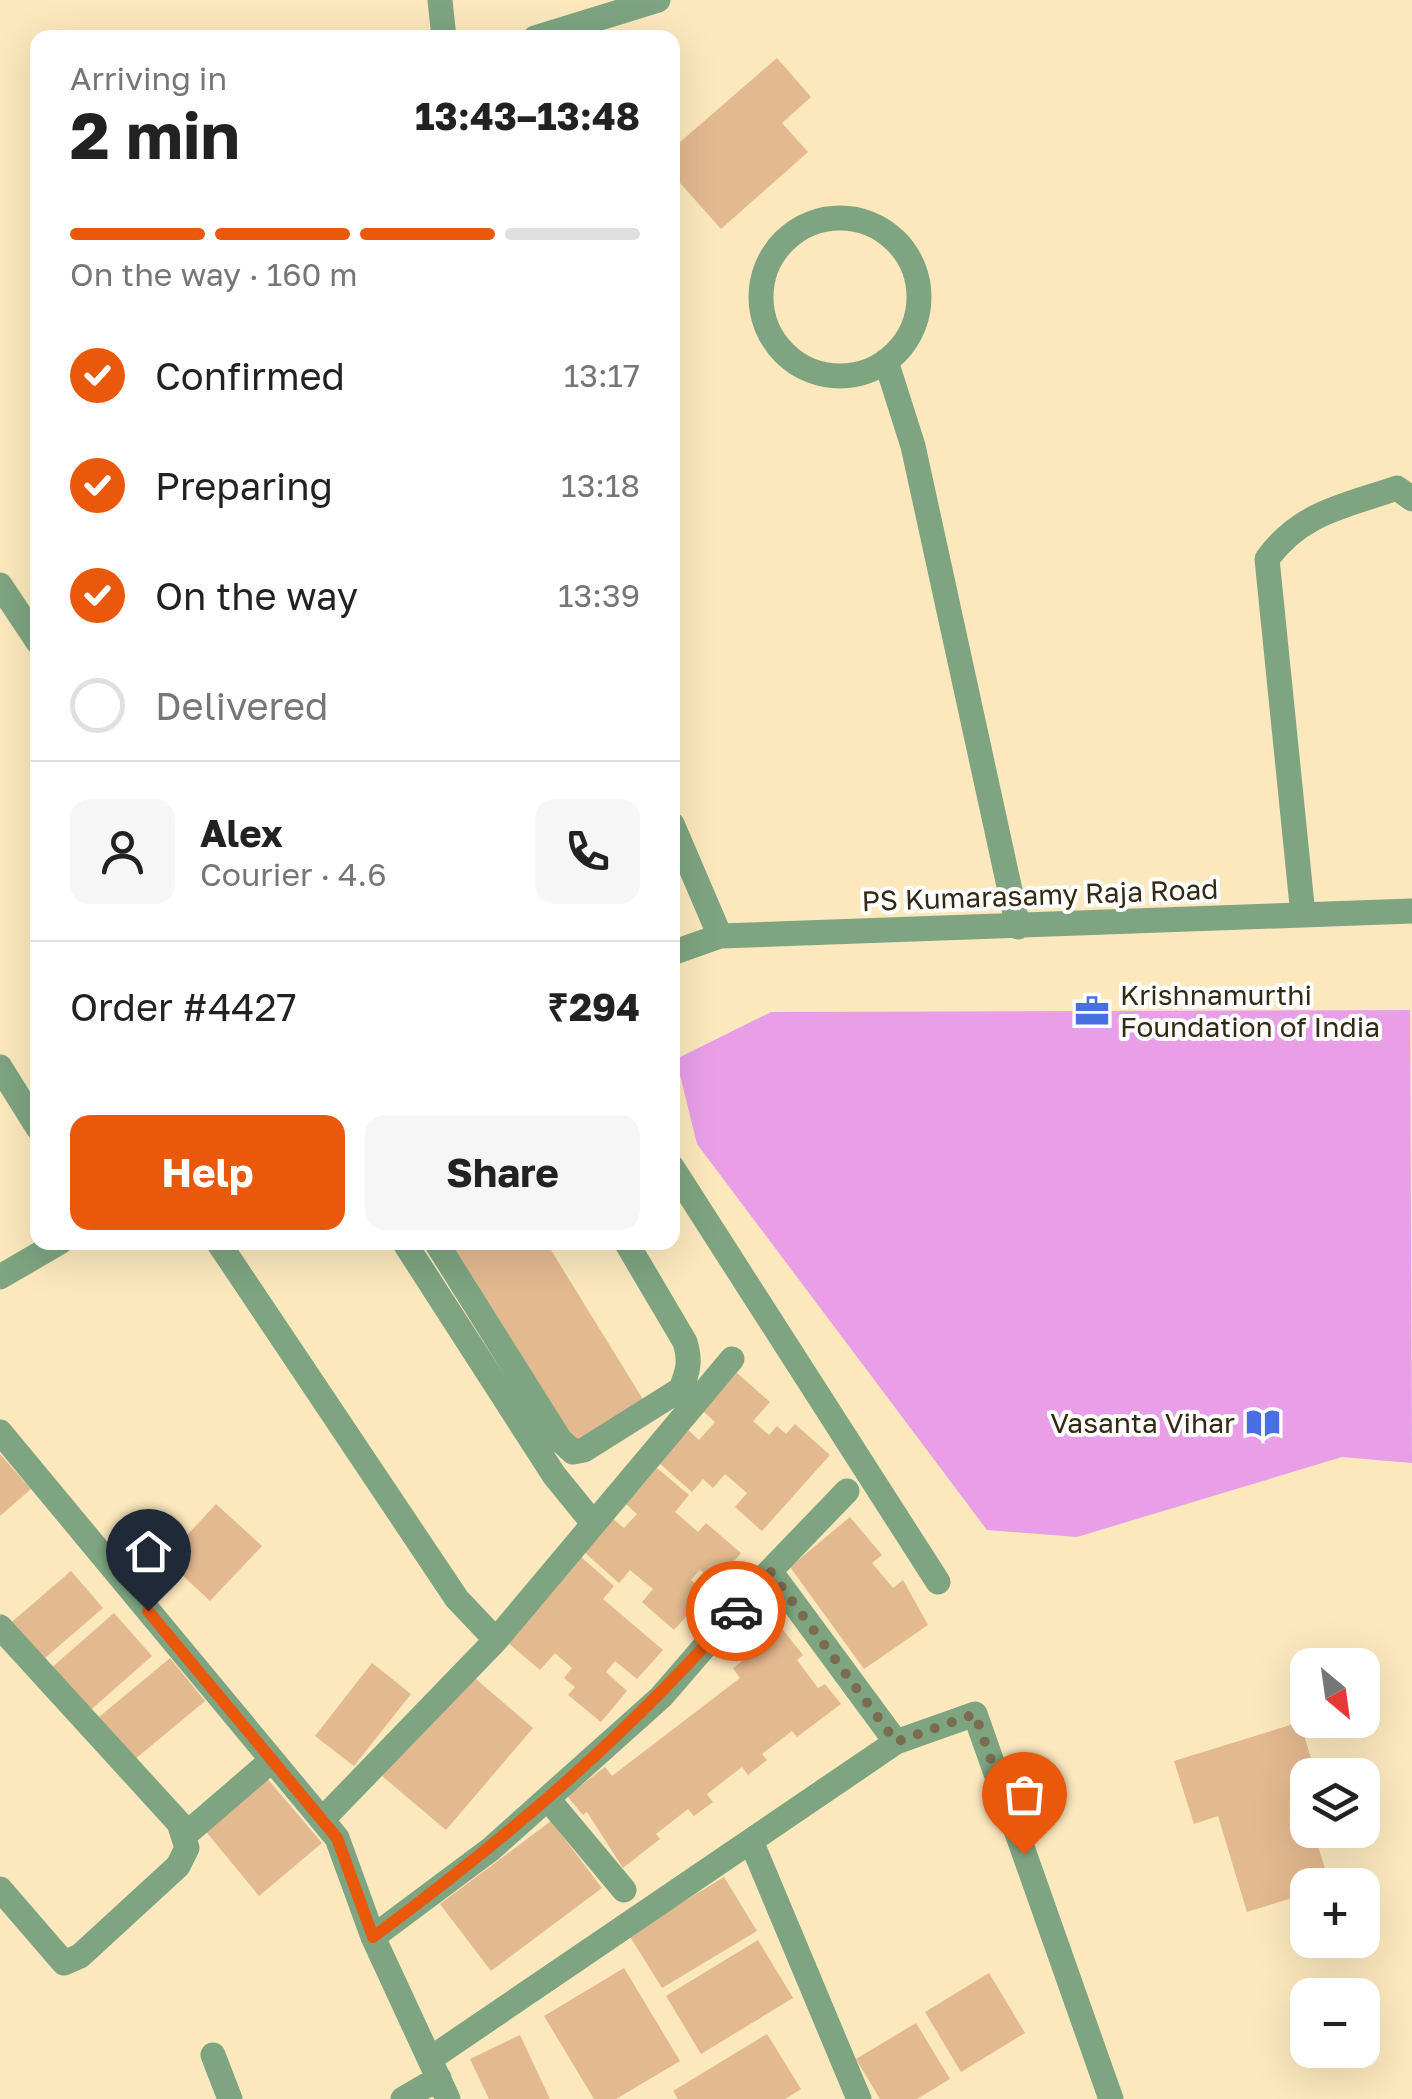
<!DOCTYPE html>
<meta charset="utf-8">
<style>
body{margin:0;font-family:"Golos Text",sans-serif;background:#f6f6f6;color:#222;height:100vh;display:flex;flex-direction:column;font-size:38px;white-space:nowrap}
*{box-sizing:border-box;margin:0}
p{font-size:32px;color:#767676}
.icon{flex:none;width:55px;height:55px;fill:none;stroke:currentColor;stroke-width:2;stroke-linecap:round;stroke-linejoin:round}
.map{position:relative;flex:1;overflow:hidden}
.side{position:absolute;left:30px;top:30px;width:650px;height:1220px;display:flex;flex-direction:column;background:#fff;border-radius:20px;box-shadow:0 10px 40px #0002}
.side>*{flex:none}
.needle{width:65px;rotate:151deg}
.fabs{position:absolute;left:1290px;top:1648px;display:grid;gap:20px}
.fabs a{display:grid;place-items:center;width:90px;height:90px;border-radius:20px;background:#fff;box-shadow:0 10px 40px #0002;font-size:50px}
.pin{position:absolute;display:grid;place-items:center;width:85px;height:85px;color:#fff;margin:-102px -42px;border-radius:50% 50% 50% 0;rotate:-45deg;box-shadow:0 0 10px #0007}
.pin .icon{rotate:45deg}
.courier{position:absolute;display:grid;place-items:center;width:100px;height:100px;margin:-50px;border:8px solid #ea580c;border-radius:50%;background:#fff;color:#222;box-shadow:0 2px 12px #0007}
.summary em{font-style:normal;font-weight:700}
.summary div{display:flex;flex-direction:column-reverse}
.summary{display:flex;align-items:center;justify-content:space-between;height:170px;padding:0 40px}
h1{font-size:65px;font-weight:700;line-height:75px}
.bar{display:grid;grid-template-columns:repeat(4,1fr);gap:15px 10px;align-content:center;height:120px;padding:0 40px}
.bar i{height:12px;border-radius:8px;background:#e0e0e0}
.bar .selected{background:#ea580c}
.bar p{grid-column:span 4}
.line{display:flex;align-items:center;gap:25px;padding:0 40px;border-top:2px solid #e0e0e0}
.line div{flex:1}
.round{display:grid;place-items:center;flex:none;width:105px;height:105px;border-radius:20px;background:#f6f6f6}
ol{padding:0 40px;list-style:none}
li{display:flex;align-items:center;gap:30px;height:110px}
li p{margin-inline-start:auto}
li .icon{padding:10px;border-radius:50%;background:#ea580c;color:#fff;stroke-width:4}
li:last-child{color:#767676}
li i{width:55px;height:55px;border:5px solid #e0e0e0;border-radius:50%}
.button{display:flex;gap:20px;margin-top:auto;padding:20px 40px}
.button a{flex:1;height:115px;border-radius:20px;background:#ea580c;color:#fff;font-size:40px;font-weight:700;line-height:115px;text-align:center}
.button a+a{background:#f6f6f6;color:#222}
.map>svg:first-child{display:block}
.green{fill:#e89fe8}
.building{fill:#e3b98f}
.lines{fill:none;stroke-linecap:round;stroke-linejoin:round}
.minor{stroke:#7ea481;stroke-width:25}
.done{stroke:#796c50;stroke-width:10;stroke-dasharray:0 18}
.route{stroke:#ea580c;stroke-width:12}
.labels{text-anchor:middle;stroke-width:8;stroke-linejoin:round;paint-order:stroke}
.street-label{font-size:28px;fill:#332a15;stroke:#fff}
.poi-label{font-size:28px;fill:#332a15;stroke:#fff;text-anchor:start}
</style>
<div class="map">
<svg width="1412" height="2099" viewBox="0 0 1412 2099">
<rect width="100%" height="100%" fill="#fbe8bd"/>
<!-- green -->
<path class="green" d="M1410,1010L1412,1463L1342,1457L1077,1537L987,1530L697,1144L676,1059L771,1012Z"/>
<!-- building -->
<path class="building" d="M777,58L811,97L782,123L808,152L721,229L672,174V149Z
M451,1242H546L644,1401L576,1443Z
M737,1373L770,1402L753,1421L769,1435L777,1426L786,1434L795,1424L830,1455L762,1531L735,1507L747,1493L725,1474L713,1488L703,1479L692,1492L658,1462L687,1429L699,1440L715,1422L703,1411Z
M0,1454L31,1489L0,1516Z
M657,1468L689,1495L675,1512L698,1532L706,1523L741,1553L715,1583L700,1570L691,1580L707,1593L674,1630L642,1602L653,1589L630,1570L619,1583L584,1552L613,1519L624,1528L637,1514L626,1504Z
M216,1504L262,1546L210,1601L165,1559Z
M850,1517L882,1555L872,1563L893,1588L903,1580L928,1625L864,1669L790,1567Z
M581,1557L614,1586L603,1599L663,1650L637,1679L615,1661L606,1672L627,1691L601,1722L568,1695L575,1687L564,1678L572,1668L555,1653L540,1670L507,1642Z
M71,1571L103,1608L38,1664L6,1627Z
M114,1613L152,1656L87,1713L49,1670Z
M783,1630L803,1655L797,1660L818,1688L825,1684L841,1704L797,1737L792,1731L762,1754L767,1760L748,1775L742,1767L707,1794L713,1802L694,1816L688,1809L656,1834L660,1839L623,1868L587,1812L583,1815L567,1796L605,1767L612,1776L740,1678L733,1668Z
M170,1658L205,1701L134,1760L99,1717Z
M372,1663L411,1694L354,1766L315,1736Z
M469,1673L533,1728L446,1830L382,1776Z
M1300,1722L1316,1775H1308V1788L1300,1790L1308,1830H1313L1330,1885H1308V1893L1247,1912L1218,1816L1194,1824L1174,1761Z
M265,1776L322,1843L259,1896L203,1828Z
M551,1821L602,1888L491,1971L440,1904Z
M724,1877L757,1931L662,1988L629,1935Z
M758,1940L793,1998L701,2054L666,1996Z
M624,1968L680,2061L616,2099H594L544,2016Z
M989,1973L1025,2033L961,2072L925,2012Z
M916,2023L950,2079L917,2099H880L856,2059Z
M767,2034L801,2089L785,2099H678L673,2091Z
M520,2035L550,2099H489L470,2059Z"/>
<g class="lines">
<!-- minor -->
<path class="minor" d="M440,0L444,38
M535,38L658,0
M761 297a79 79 0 1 1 158 0a79 79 0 1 1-158 0Z
M886,361L913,446L1018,927
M0,585L38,642
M672,824L720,936
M1303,915L1267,559C1301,512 1345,506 1397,488L1412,499
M672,953L720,936L1412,911
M0,1067L38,1128
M672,1167L938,1582
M218,1242L457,1599L496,1640
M404,1242L554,1475L593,1523
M436,1242L560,1440L573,1452L584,1450L681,1389C688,1371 691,1361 685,1342L626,1242
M0,1277L60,1242
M0,1432L337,1838L373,1937L448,2099
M770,1571L896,1742
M0,1627L179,1823L187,1848L178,1866L80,1956L64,1963L0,1889
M548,1799L624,1890
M322,1820L496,1640L732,1359
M185,1835L272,1760
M751,1841L859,2099
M373,1937L491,1849L661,1697L770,1571L847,1491
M213,2055L230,2099
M430,2059L896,1742L975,1714L1111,2099
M403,2099L439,2078"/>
</g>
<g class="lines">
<!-- done -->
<path class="done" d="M736,1611L770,1571L896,1742L975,1714L1024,1854"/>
<!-- route -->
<path class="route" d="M148,1611L337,1838L373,1937C507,1838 626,1737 736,1611"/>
</g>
<!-- icons -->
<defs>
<g id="office-bare" transform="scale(2.7)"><path d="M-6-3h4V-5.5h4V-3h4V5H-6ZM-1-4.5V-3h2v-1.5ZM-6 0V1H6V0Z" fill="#496fe2" stroke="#fff" stroke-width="2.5" paint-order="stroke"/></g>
<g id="library-bare" transform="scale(2.7)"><path d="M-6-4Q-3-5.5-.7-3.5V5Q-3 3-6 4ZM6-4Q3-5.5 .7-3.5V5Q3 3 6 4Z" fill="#496fe2" stroke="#fff" stroke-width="2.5" paint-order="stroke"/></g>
</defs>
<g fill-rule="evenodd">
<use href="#office-bare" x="1092" y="1011"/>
<use href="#library-bare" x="1263" y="1423"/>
</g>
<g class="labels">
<!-- street labels -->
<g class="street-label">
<text transform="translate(1040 895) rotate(-2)" y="10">PS Kumarasamy Raja Road</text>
</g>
<!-- poi labels -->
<g class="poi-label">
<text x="1120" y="1005">Krishnamurthi<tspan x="1120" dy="32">Foundation of India</tspan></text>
<text x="1235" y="1433" text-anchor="end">Vasanta Vihar</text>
</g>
</g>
</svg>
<div class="fabs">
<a><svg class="needle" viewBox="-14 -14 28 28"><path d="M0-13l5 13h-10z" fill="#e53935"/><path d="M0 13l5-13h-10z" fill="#767676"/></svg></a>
<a><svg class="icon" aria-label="layers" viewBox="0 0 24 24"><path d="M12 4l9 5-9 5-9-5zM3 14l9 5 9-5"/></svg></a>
<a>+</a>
<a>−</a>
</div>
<div class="pin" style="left:1024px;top:1854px;background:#ea580c"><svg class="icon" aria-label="bag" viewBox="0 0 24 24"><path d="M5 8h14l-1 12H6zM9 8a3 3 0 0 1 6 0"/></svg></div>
<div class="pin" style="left:148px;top:1611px;background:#1f2937"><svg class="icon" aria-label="home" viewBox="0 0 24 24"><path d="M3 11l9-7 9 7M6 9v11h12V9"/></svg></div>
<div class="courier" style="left:736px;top:1611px"><svg class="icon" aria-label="car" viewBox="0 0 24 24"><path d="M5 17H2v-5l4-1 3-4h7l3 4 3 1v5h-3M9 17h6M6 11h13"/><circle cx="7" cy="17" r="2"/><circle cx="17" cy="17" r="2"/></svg></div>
<section class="side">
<div class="summary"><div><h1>2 min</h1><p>Arriving in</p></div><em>13:43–13:48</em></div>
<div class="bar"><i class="selected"></i><i class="selected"></i><i class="selected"></i><i></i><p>On the way · 160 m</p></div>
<ol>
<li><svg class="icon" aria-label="check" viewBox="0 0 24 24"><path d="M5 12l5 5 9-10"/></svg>Confirmed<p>13:17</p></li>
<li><svg class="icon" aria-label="check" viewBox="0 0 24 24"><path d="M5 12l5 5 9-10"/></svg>Preparing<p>13:18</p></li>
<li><svg class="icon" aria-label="check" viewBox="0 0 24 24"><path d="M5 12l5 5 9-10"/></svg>On the way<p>13:39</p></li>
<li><i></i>Delivered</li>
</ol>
<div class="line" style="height:180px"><a class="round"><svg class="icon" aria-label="person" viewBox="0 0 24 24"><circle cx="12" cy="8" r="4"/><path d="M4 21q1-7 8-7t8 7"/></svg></a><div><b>Alex</b><p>Courier · 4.6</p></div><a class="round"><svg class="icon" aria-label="phone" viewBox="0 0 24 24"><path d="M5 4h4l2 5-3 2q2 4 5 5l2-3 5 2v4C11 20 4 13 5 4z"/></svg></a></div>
<div class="line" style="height:130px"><div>Order #4427</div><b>₹294</b></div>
<div class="button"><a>Help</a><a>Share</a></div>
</section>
</div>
